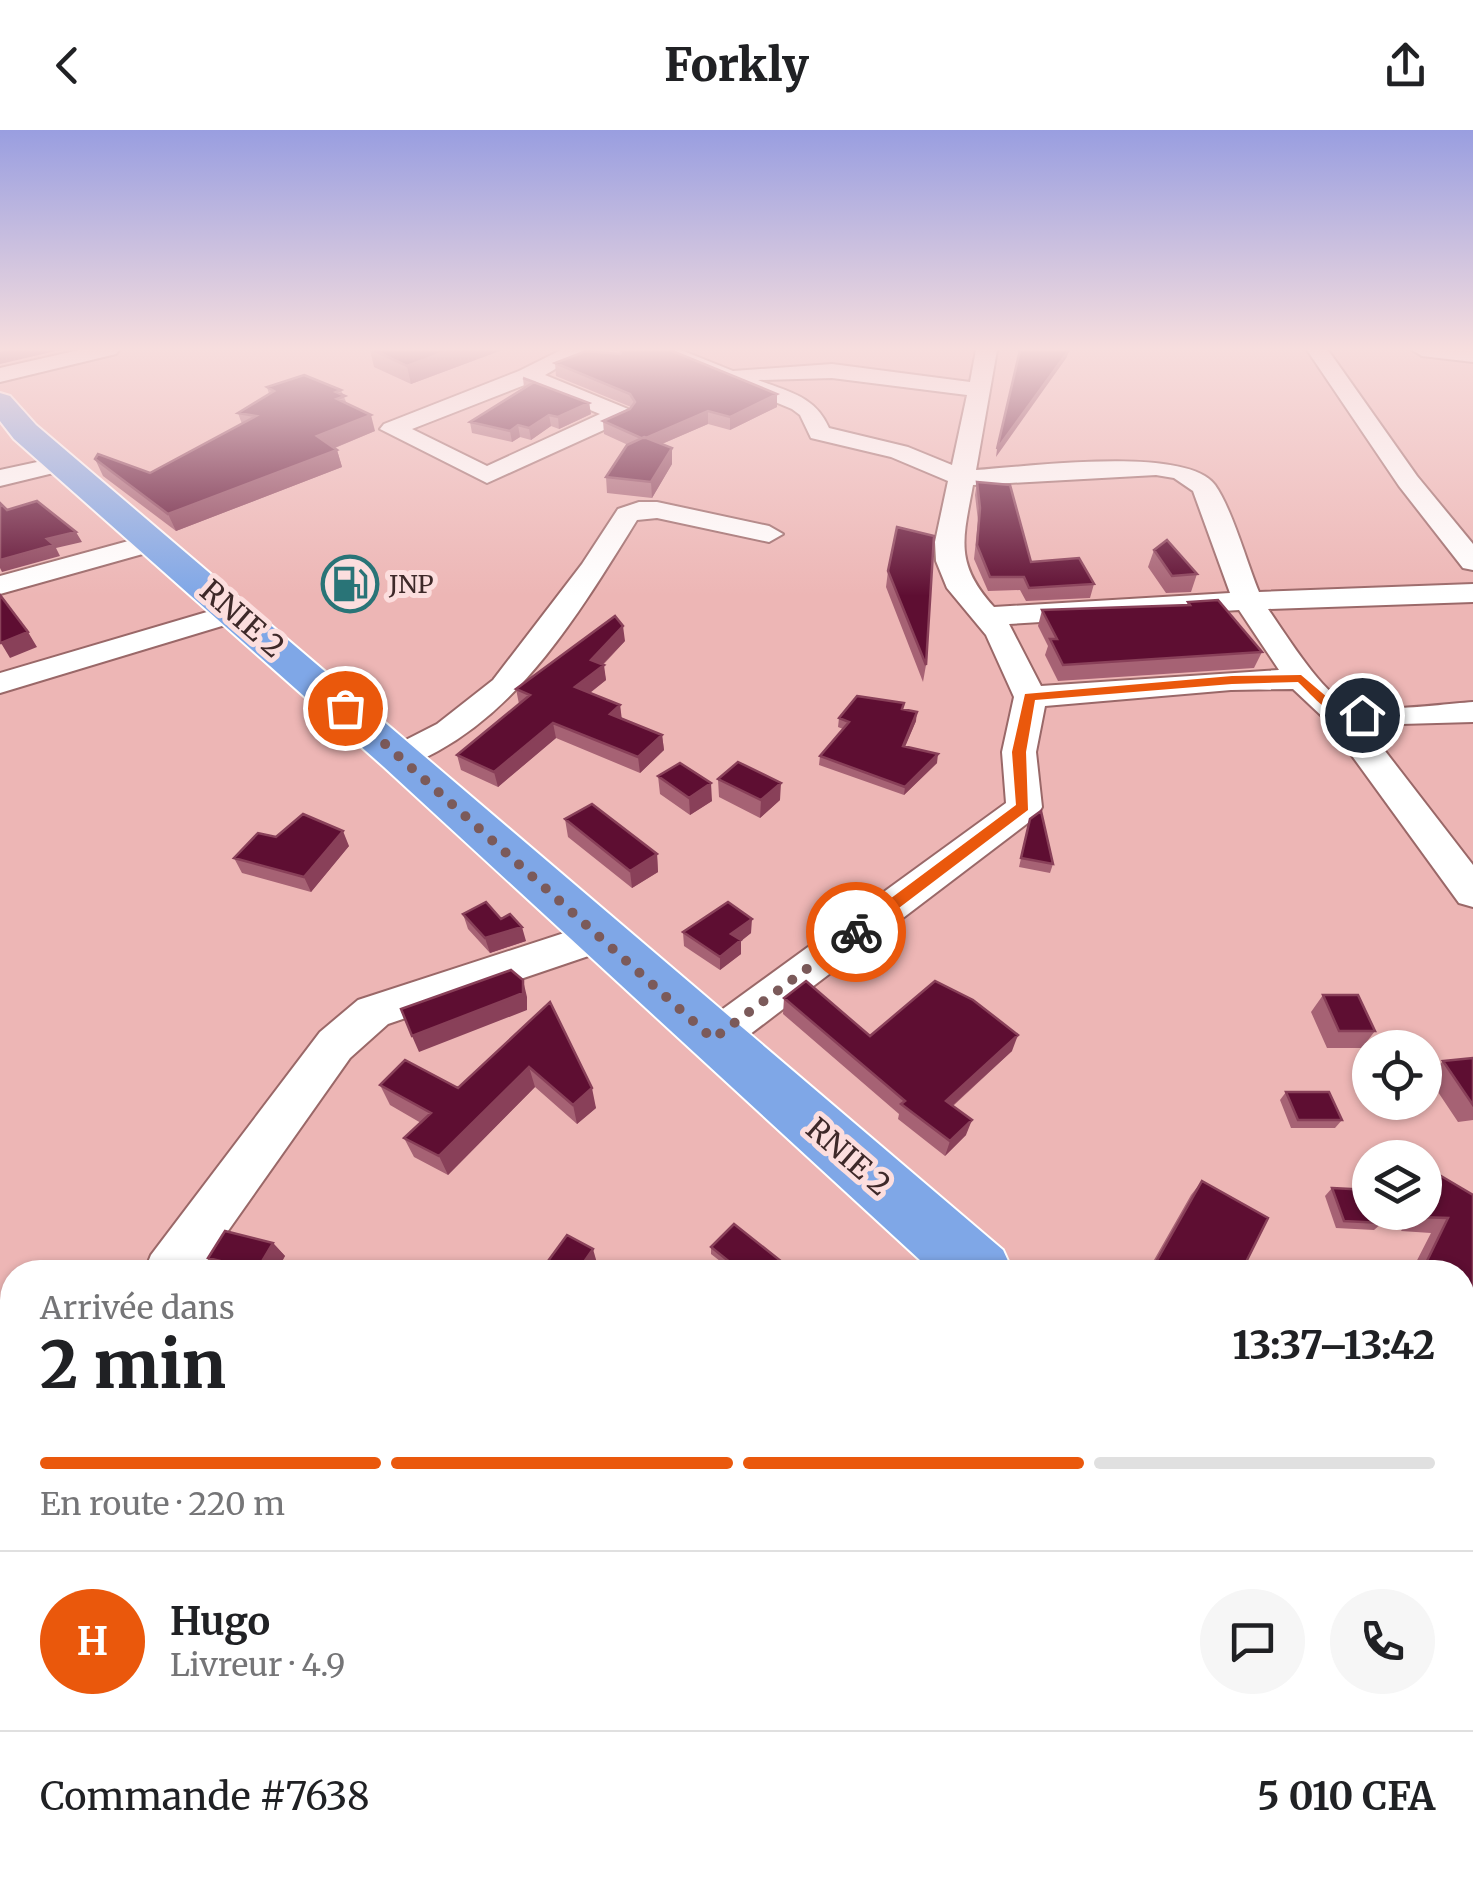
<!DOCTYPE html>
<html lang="fr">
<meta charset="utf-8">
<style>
body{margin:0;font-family:Merriweather,serif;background:#f6f6f6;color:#202124;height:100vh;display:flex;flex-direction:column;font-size:38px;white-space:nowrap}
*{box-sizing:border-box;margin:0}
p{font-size:32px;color:#757577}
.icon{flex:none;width:55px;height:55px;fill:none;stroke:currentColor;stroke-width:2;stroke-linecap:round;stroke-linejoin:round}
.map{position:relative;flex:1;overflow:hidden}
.panel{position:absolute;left:0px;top:1130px;width:1475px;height:620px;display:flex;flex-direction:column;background:#fff;border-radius:40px 40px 0 0;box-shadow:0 2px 8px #0004}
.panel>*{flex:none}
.buttons{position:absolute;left:1352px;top:900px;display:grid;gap:20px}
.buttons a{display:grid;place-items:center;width:90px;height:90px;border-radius:50%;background:#fff;box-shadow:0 2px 8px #0004;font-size:50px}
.pin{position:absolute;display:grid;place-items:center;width:85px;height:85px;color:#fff;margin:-42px;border:5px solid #fff;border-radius:50%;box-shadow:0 2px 10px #0007}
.courier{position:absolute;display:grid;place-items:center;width:100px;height:100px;margin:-50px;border:8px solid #ea580c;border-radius:50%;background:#fff;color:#222;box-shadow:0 2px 12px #0007}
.summary em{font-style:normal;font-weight:800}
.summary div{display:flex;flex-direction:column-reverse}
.summary{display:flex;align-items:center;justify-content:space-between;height:170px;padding:0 40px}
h1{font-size:65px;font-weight:800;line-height:75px}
.bar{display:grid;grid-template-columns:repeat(4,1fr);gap:15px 10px;align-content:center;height:120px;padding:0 40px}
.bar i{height:12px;border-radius:8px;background:#e0e0e0}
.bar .current{background:#ea580c}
.bar p{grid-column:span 4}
.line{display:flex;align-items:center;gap:25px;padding:0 40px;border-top:2px solid #e0e0e0}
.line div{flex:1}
.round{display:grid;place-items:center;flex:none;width:105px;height:105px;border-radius:52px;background:#f6f6f6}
header{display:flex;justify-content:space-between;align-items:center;height:130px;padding:0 40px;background:#fff;font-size:45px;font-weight:800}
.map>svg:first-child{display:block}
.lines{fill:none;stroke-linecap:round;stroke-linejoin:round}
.minor-casing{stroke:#9a6868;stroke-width:4}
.highway-casing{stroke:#fff;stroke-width:4}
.minor{fill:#fff;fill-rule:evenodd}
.highway{fill:#7fa7e7;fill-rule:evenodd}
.wall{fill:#a66274}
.shaded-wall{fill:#894059}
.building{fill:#5e0e32;stroke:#894059;stroke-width:2.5}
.route{fill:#ea580c}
.done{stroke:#7b5a5a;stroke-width:10;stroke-dasharray:0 18}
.labels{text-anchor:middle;stroke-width:10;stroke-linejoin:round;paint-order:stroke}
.far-poi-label{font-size:25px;fill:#3e2929;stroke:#fcdede;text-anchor:start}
.street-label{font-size:30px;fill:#3e2929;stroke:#fcdede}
</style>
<header><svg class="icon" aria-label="back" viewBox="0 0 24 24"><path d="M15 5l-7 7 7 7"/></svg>Forkly<svg class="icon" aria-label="share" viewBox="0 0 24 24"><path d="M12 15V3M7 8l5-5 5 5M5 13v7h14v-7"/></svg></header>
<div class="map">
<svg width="1473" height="1750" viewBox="0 0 1473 1750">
<rect width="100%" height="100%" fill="#edb6b5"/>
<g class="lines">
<!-- minor casing -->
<g class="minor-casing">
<path id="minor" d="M79,220H119L116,224L0,252V238Z
M561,220H588L545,245L628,279L632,284L628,289L487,353L380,299L384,294L519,241ZM527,254L600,284L487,336L412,299Z
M650,220H681L733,241L832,234L970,252L976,220H997L976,340C1025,337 1187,315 1215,355C1232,379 1247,433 1259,462L1473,454V472L1268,479C1285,503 1322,564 1348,574C1374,584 1443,574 1473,572V592L1365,595L1473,735V777L1459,773L1326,590L1293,559L1231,560L1045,576L1036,622L1042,677L1037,686L728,921L713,927L698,921L691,909L698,897L1006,673L1002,622L1014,567L986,505L947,458L936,431L935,412L948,351L891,327L811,308L800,285L792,279ZM832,248L967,265L952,335L908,317L829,298C815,266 789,262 758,250ZM1156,345L1174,348L1193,361L1230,463L994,477C954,433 963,409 973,355ZM1239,480L1279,540L1041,556L1009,494Z
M1307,220H1328L1417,346L1473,414V440L1463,438L1399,356Z
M1412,220H1473V232L1422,226Z
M65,326L77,333L74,338L0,356V340Z
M639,372H657L769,396L783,404L769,412L657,388L637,390C584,475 527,572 438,621C420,630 407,640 388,635L383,627L388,619L437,594L493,550L582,434L618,379Z
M154,404L164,406L168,412L164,418L0,464V446Z
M234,474L245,477L249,483L245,489L0,563V543Z
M601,791L615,795L621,806L615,817L388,894L350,928L199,1142H144L151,1125L320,902L358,870Z
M12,1365V1446L0,1451V1370Z
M1473,1450V1529L1462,1533V1454Z
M532,1738H605L600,1750H526Z"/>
</g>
<!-- highway casing -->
<g class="highway-casing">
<path id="highway" d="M0,263L10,266L36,295L1003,1120L1013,1142H933L384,637L14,309L0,291Z
M1462,1545L1473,1549V1639L1462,1634Z"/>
</g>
<!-- minor -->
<use href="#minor" class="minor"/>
<!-- highway -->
<use href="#highway" class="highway"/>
</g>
<!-- wall -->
<path class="wall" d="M370,220H502L411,254L374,237Z
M555,233L777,264V277L730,300L708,294L662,314L672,318V334L652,368L607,363L606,347L628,315L604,304L603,291L631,277L556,246Z
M523,248L589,273L591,284L559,299L551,296L531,310L520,307L512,312L472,303L470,292L524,258Z
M267,257L341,260L347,274L375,301L335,318L337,320L342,337L176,401L103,346L95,329L150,343L242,294L238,283L269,264Z
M977,352L1031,432L1094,454L1090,468L1026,471L1020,460L988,461L974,429L978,391L975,365Z
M1154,420L1197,444L1191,462L1166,463L1148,437Z
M888,441L926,535L923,552L886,457Z
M1188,472L1262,522L1254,538L1058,551L1045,525L1048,516L1038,496L1042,480L1187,475Z
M625,511L603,535L606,550L590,563L620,575L621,588L662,605L664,620L640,643L556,608L498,657L461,640L457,625L519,574L516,559Z
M903,579L916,591L905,616L937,633L904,665L819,635L820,626L843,599L838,597L839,588Z
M658,646L712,671L690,685L660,664Z
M718,649L780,670L760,688L719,667Z
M565,689L657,724L658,742L632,758L568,707Z
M1028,698L1053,734L1050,743L1019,737Z
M276,707L349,716L311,762L242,743L234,728Z
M463,784L501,789L526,811L490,823L468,799Z
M683,802L751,803L741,811V824L720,840L684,816Z
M1323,865L1375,901L1362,918H1327L1311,882Z
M784,868L870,906L1012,921L953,976L966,1005L945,1026L898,989L899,984L783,884Z
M550,872L596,978L577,994L535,957L448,1045L414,1027L404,1008L421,993L390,975L380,955L458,958Z
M1473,928V990L1458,992L1428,947L1443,931Z
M1286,962L1342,990L1335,998H1291L1280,970Z
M1441,1046L1473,1126V1178L1466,1182L1462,1180V1142H1411L1431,1103L1401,1101L1412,1082H1425V1060Z
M1202,1051L1241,1142H1143L1148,1136L1150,1137L1191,1065Z
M1332,1058L1382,1093L1374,1100L1336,1098L1325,1066Z
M273,1113L285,1126L276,1142H226L222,1141L208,1128Z
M711,1117L782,1132L780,1140L783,1142H734L711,1124Z
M959,1738H1016L1007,1750H969Z
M1110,1738H1206L1217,1750H1105L1102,1747Z
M1346,1738H1380L1393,1750H1340Z"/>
<!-- shaded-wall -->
<path class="shaded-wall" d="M6,220H60L0,234V222Z
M450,220H502L411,254L407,236Z
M1069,220L1067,227L996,327L997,319Z
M777,264V277L730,300V287Z
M589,273L591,284L559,299L558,287Z
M708,281V294L643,322L642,309Z
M371,285L375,301L322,323L317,306Z
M549,285L551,296L531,310L529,298Z
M518,295L520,307L512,312L510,301Z
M672,318V334L652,368L651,352Z
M337,320L342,337L176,401L168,384Z
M76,402L82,412L56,418L60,426L2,442L0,438V430L47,409Z
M623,496L625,511L598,539L604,535L606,550L578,572L575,557L591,530Z
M28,502L37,517L10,528L1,513Z
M620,575L622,590L610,584Z
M917,582L916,591L902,624L903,616Z
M553,593L556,608L498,657L494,642Z
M662,605L664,620L640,643L638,627Z
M938,624L937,633L904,665L905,657Z
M711,653L712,671L690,685L689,668Z
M781,653L780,670L760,688L761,670Z
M343,701L349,716L311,762L304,747Z
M657,724L658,742L632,758L630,741Z
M752,789L751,803L741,811V824L720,840V827L731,804Z
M522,797L526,811L490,823L485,808Z
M523,850L527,867V880L419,922L412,906Z
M1018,905L1012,921L941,986L946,971Z
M529,937L535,957L448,1045L439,1026Z
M592,958L596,978L577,994L573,975Z
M972,990L966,1005L945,1026L950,1011Z
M273,1113L285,1126L276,1142H259L257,1140Z
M593,1119L597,1133L590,1142H577Z
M8,1204L12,1207V1238L0,1258V1216Z
M207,1738H232L239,1750H213Z
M156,1742L174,1747L148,1750Z"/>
<!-- building -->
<path class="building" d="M373,220H450L407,236Z
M622,220H670L777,264L730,287L708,281L646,308H641L603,291L630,279L635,272L630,264L555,233L586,221L620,224Z
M1020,220H1069L997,319Z
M304,245L341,260L336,262L345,266L337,269L371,285L317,306L337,320L168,384L95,329L98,324L150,343L256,286L238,283L274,261L267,257Z
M523,248L589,273L558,287L549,285L529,298L518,295L510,301L470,292L534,252Z
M644,307L672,318L651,352L606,347L627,315Z
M977,352L1010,355L1031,432L1079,428L1094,454L1029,458L1024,447H990L977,415L980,378Z
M37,371L76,402L47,409L54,415L0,430V373L7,380Z
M897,397L934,406L926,535L888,441Z
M1167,410L1197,444L1172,446L1154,420Z
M0,465L28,502L1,513L0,512Z
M1218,470L1262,522L1063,535L1050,509H1057L1042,480L1190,475L1188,472Z
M615,486L623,496L591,530L604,535L575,557L620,575L610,584L662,605L638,627L553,593L494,642L457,625L530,565L516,559Z
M857,566L904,573L902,579L917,582L903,616L938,624L905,657L820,626L849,592L839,588Z
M738,632L781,653L761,670L718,649Z
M680,633L711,653L689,668L658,646Z
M592,674L657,724L630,741L565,689Z
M1041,681L1053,734L1021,728L1030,689Z
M303,684L343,701L304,747L234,728L258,703L276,707Z
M486,772L501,789L510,784L522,797L485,808L463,784Z
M728,772L752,789L731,804L741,810L720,827L683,802Z
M511,840L523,850V863L412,906L401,879Z
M806,851L870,906L935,851L973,870L1018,905L946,971L972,990L950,1011L901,974L905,971L784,868Z
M1323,865H1358L1375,901H1339Z
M550,872L592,958L573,975L529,937L439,1026L404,1008L431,983L380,955L405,930L458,958Z
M1473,928V975L1443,931Z
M1286,962H1329L1342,990H1298Z
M1441,1046L1473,1065V1162L1462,1156V1142H1441L1426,1133L1448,1088L1418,1087L1420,1082H1425V1074Z
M1202,1051L1268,1088L1241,1142H1144L1148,1136L1152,1139Z
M1332,1058L1369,1060L1370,1082H1378L1382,1093L1344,1091Z
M734,1094L782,1132L776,1137L783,1142H742L711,1117Z
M225,1101L273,1113L257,1140L208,1128Z
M567,1105L593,1119L577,1142H540Z
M0,1202L8,1204L0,1216Z
M139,1738H207L213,1750H160L156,1742L146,1750Z
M965,1738H1016L1007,1750H975Z
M1125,1738H1206L1217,1750H1116Z
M1369,1738H1380L1393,1750H1363Z"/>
<!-- sky -->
<linearGradient id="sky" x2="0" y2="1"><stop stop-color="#999ee0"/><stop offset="0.47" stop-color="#f7dede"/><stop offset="1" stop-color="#f7dede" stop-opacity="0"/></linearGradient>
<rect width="1473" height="466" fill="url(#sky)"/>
<!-- route -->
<path class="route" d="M1301,545L1341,579L1368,585C1340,600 1317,570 1298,552L1232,554L1035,570L1026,622L1028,680L862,806H851V798L1016,675L1012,622L1025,564L1232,546Z"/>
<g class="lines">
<!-- done -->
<path class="done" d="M345,578L713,909L856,802"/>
</g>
<!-- icons -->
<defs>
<g id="fuel-ring" transform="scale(2.875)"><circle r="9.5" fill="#fcdede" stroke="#297477" stroke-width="1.5"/><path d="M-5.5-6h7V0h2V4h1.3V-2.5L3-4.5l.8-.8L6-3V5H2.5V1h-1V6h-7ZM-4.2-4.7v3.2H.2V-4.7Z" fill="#297477"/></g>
</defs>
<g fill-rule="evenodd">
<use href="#fuel-ring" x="350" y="454"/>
</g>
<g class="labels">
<!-- far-poi labels -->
<g class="far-poi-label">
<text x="389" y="463">JNP</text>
</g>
<!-- street labels -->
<g class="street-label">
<text transform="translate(242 489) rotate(41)" y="10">RNIE 2</text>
<text transform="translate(848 1027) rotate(41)" y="10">RNIE 2</text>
</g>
</g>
</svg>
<div class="buttons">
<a><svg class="icon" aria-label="locate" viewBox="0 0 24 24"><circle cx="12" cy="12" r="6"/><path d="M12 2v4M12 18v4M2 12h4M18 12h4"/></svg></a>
<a><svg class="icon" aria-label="layers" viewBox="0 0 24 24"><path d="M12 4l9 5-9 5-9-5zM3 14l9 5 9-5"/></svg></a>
</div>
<div class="pin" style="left:345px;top:578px;background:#ea580c"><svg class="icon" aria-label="bag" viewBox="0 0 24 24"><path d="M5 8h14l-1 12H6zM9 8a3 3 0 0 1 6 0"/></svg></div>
<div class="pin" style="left:1362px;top:585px;background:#1f2937"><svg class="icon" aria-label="home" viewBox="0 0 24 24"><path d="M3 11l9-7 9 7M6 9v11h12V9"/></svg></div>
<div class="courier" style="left:856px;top:802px"><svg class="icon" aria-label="bike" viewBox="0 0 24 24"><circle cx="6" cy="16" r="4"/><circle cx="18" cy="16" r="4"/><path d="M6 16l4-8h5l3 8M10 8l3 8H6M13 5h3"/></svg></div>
<section class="panel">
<div class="summary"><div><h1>2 min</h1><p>Arrivée dans</p></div><em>13:37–13:42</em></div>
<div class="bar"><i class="current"></i><i class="current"></i><i class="current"></i><i></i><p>En route · 220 m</p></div>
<div class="line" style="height:180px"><b class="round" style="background:#ea580c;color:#fff">H</b><div><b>Hugo</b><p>Livreur · 4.9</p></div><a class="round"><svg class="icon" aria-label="chat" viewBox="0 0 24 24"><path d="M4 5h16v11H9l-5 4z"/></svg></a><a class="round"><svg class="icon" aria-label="phone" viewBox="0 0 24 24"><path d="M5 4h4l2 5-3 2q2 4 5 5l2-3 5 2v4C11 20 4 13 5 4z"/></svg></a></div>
<div class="line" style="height:130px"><div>Commande #7638</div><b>5 010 CFA</b></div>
</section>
</div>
